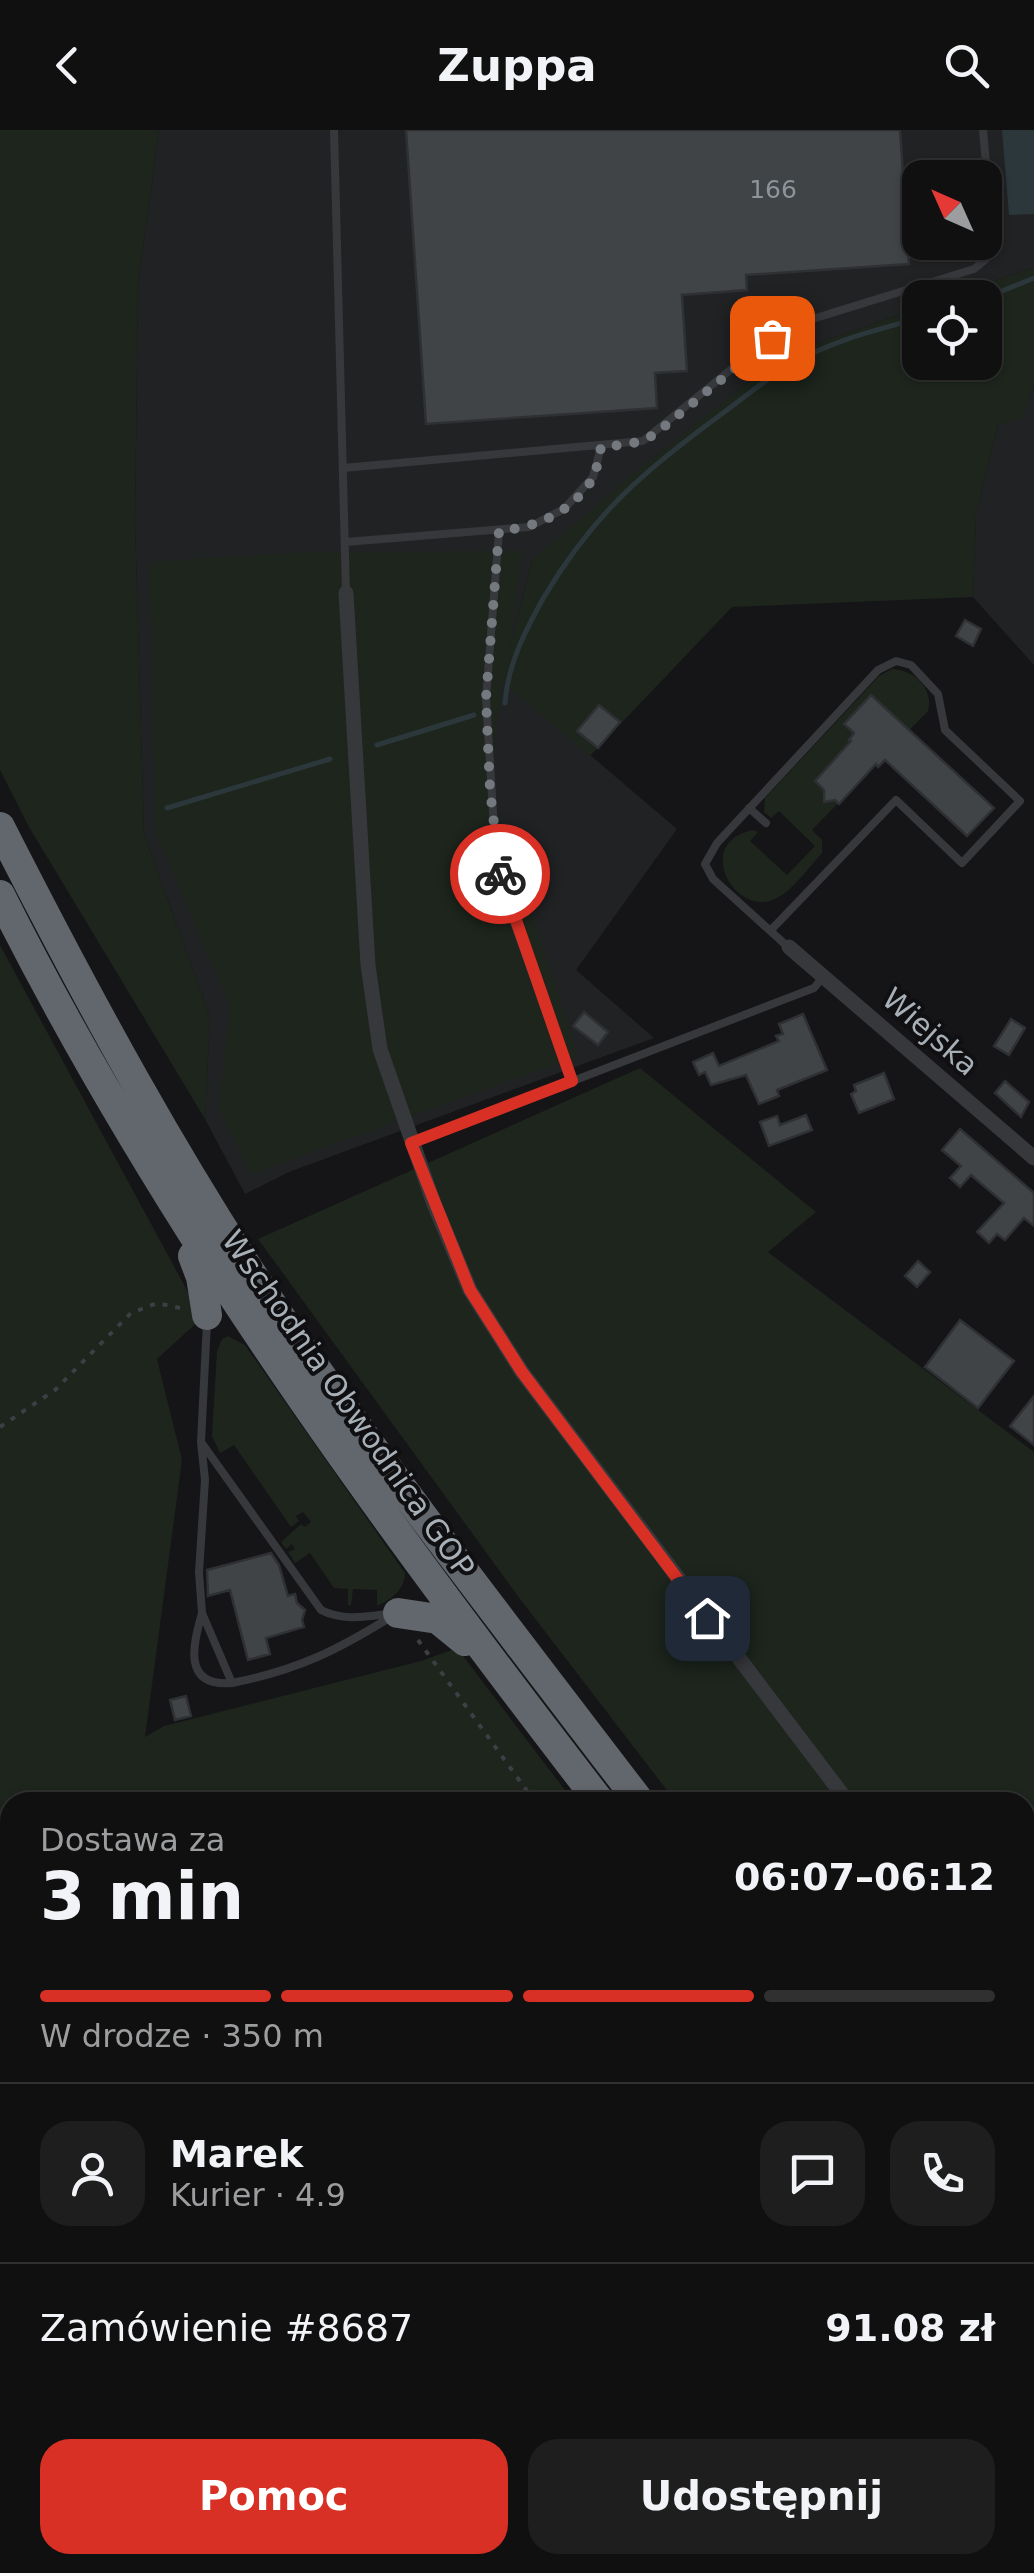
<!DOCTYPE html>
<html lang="pl">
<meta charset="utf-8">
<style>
body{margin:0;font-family:"DejaVu Sans",sans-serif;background:#1e1e1f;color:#f1f3f6;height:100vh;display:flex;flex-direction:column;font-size:38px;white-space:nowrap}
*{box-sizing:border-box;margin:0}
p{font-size:32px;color:#9c9d9f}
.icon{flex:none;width:55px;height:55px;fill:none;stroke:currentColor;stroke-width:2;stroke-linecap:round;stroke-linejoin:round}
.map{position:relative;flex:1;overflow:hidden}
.details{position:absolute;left:0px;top:1662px;width:1035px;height:782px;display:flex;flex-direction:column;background:#101011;border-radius:30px 30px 0 0;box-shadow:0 2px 8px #0004,0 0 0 2px #303031}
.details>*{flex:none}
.needle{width:65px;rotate:315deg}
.tools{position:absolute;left:902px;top:30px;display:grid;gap:20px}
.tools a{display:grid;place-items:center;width:100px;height:100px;border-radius:20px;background:#101011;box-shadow:0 2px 8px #0004,0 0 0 2px #303031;font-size:50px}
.pin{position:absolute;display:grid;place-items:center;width:85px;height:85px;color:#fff;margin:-42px;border-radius:20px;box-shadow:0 5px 15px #0006}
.courier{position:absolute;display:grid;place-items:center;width:100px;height:100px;margin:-50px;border:8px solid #d93025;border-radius:50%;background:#fff;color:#222;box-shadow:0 2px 12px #0007}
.head em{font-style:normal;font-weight:700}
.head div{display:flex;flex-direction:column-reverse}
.head{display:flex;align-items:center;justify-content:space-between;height:170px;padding:0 40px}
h1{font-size:65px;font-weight:700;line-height:75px}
.bar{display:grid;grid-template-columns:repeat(4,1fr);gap:15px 10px;align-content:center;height:120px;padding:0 40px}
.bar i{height:12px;border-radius:8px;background:#303031}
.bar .active{background:#d93025}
.bar p{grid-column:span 4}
.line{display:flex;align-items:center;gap:25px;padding:0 40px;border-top:2px solid #303031}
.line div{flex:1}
.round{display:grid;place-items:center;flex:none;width:105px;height:105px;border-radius:30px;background:#1e1e1f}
.primary-button{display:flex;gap:20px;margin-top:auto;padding:20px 40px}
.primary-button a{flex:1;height:115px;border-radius:30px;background:#d93025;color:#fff;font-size:40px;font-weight:700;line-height:115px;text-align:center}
.primary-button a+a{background:#1e1e1f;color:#f1f3f6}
header{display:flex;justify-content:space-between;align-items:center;height:130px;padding:0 40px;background:#101011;font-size:45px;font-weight:700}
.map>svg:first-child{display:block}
.built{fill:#212224;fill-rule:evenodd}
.green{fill:#1d251d}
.water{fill:#2b373b}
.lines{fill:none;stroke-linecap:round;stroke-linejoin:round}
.stream{stroke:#2b373b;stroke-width:5}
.building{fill:#414447;stroke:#2f3033;stroke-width:2.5}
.path{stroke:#3c3f43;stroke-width:4;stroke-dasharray:5 8;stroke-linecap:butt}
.service{stroke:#36383c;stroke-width:8}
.minor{stroke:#36383c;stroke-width:15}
.tertiary{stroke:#36383c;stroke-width:20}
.motorway{stroke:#62676d;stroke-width:30}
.done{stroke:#74797f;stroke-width:10;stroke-dasharray:0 18}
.route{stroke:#d93025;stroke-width:12}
.labels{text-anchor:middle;stroke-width:8;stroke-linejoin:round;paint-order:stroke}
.number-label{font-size:25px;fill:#8e949b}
.street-label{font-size:30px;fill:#a7afb7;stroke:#101012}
</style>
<header><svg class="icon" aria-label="back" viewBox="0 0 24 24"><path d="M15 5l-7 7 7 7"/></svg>Zuppa<svg class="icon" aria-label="search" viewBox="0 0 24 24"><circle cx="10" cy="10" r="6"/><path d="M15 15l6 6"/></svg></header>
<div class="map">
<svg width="1034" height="2443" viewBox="0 0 1034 2443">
<rect width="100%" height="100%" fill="#151517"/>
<!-- built -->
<path class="built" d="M159,0H1034V137L950,167L920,168V178L782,225L532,430L502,550L677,699L576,840L654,908L289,1042L245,1064L205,989L210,887L144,704L135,392L138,155ZM920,48H985V112H920Z
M1034,254V535L973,467L976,385L998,294L1021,289Z"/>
<!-- green -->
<path class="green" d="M0,0H159L138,155L135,392L144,704L210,887L205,989L29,697L0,640Z
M1034,137V254L1021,290L998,294L976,385L973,467L732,477L590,626L503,552L489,654L578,926L251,1044L219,979L230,877L156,703L149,432L307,422L522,421L510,517L532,430L619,356L782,225L920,178V232H985V168L950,167Z
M892,539C914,540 934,558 928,581L812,700L822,710V723C808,738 790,765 770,771C729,781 696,710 754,700L758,702L750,711L787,745L815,716L779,681L771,688L764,682L765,668L879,546Z
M0,815L202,1188L157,1229L182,1330L145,1607L164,1596L421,1531L457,1518L574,1672H10V2435H872L861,2443H0Z
M640,938L816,1082L768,1122L1034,1322V2138L1025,2127V1672H676L520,1469L258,1109Z
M228,1206L245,1215L405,1443C405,1459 391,1470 377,1476V1460L353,1459L351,1475H348V1459L334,1458L310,1423L295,1433L288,1422L295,1419L292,1414L286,1419L281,1412L301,1394L305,1397L311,1392L303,1382L296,1386L299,1391L291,1397L234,1315L220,1323L212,1306L217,1221L222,1209Z
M1034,2355V2443H984V2435H1025V2362Z"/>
<!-- water -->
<path class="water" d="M1002,0H1034V84L1009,85Z"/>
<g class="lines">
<!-- stream -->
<path class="stream" d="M985,168L1034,148
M505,573C508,534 525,501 544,467C594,383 645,340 723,283C745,267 767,248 791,234C831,211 876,200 920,188
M377,615L474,585
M167,678L330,629"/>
</g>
<!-- building -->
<path class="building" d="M406,0H900L909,134L746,145L747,160L682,165L687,241L655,243L657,278L426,294Z
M965,490L981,499L973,516L956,506Z
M871,565L994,678L967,706L885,630L878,637L876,634L839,674L835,670L824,672V660L815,651L851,611L849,610L854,603L844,594Z
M599,575L620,592L598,618L577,601Z
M584,882L608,902L598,915L573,896Z
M803,884L827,940L777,960L779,966L759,974L746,945L711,955L705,942L699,945L693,932L713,923L719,936L779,911L776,906L783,904L779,894Z
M1011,889L1025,898L1009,925L994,916Z
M884,943L894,969L859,983L851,964L856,961L854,955Z
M1005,951L1029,972L1021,987L995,963Z
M806,985L812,1000L769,1016L760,992L777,986L780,995Z
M960,999L1034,1063V1096L1024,1088L1005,1110L997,1104L989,1113L977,1102L1004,1073L971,1045L960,1057L950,1048L961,1036L942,1020Z
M918,1131L930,1142L917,1157L905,1146Z
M960,1190L1014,1231L978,1278L925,1237Z
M1034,1266V1315L1010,1296Z
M271,1423L279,1435L288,1466L295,1464L297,1473L305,1480L302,1490L304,1497L266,1508L270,1524L248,1530L230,1460L208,1466L207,1440Z
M186,1566L191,1586L175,1590L170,1570Z"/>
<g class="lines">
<!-- path -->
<path class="path" d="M0,1297L55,1260L131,1183L157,1173L184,1179
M418,1510L535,1672
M1025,1727L1034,1729
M1025,2058L1034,2069
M821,2443L829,2435"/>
<!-- service -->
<path class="service" d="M334,0L346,463
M343,338L643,311L771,207L806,191L974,139L985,130L993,114L983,0
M499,401L486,568L496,731L508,776L572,951
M346,412L529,397L564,379L593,347L601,317
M749,678L766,693
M771,800L896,670L962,733L1020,671L945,600L938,564L911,535L896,531L878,540L717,713L705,734L713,749L788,817
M412,1013L814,858L823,847
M207,1192L201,1312L321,1480C344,1492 369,1486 394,1483
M201,1312L205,1350L199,1442L202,1483L232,1553C298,1540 338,1520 394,1485
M202,1483C193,1515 182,1557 232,1553
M1025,1894L1034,1888
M1025,2045L1034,2039"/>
<!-- minor -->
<path class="minor" d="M346,463L368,835L380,919L434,1074L470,1160L522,1242L848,1672
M789,817L1034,1028
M1025,1904L1034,1916"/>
<!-- tertiary -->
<path class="tertiary" d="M1025,2345L1034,2339
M895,2443L906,2435"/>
<!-- motorway -->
<path class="motorway" d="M0,697C87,868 179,1039 287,1197C399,1360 521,1516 640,1672
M0,765C163,1091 378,1385 600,1672
M193,1126L201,1147L207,1185
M398,1483L438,1489L465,1511
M1025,2172L1034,2184
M1025,2224L1034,2235
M925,2435L929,2443
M959,2435L968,2443"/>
</g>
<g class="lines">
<!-- done -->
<path class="done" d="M500,744L490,660L486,568L499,401C537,397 572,383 593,348C597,339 599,326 601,317L631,314L654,305L772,208"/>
<!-- route -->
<path class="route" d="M500,744L572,951L411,1013L470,1160L522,1242L707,1488"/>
</g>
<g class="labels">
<!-- number labels -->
<g class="number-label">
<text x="773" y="68">166</text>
</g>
<!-- street labels -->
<g class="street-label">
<text transform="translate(930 902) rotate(41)" y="10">Wiejska</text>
<text transform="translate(348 1274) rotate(55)" y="10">Wschodnia Obwodnica GOP</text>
</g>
</g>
</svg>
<div class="tools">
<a><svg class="needle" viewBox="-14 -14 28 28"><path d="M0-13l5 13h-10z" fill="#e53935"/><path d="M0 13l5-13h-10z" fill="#9c9d9f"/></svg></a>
<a><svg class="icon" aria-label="locate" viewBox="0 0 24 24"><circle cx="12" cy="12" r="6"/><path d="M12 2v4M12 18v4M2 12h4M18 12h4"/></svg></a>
</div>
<div class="pin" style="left:772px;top:208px;background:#ea580c"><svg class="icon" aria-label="bag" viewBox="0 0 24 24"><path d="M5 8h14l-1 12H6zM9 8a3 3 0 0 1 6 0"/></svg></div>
<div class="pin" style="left:707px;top:1488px;background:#1f2937"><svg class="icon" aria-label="home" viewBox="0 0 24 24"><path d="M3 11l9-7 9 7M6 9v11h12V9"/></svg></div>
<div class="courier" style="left:500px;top:744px"><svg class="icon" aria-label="bike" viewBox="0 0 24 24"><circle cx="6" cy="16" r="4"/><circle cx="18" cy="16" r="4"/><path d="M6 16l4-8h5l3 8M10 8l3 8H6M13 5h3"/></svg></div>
<section class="details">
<div class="head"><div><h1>3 min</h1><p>Dostawa za</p></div><em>06:07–06:12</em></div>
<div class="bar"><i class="active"></i><i class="active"></i><i class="active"></i><i></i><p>W drodze · 350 m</p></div>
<div class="line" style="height:180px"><a class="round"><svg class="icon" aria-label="person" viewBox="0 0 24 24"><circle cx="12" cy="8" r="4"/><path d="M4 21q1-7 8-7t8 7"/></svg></a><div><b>Marek</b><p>Kurier · 4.9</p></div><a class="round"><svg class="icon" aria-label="chat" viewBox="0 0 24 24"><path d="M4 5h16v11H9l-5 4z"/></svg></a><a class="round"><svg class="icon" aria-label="phone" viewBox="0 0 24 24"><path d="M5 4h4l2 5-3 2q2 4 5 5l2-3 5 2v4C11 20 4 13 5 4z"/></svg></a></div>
<div class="line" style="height:130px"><div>Zamówienie #8687</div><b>91.08 zł</b></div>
<div class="primary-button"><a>Pomoc</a><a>Udostępnij</a></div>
</section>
</div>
